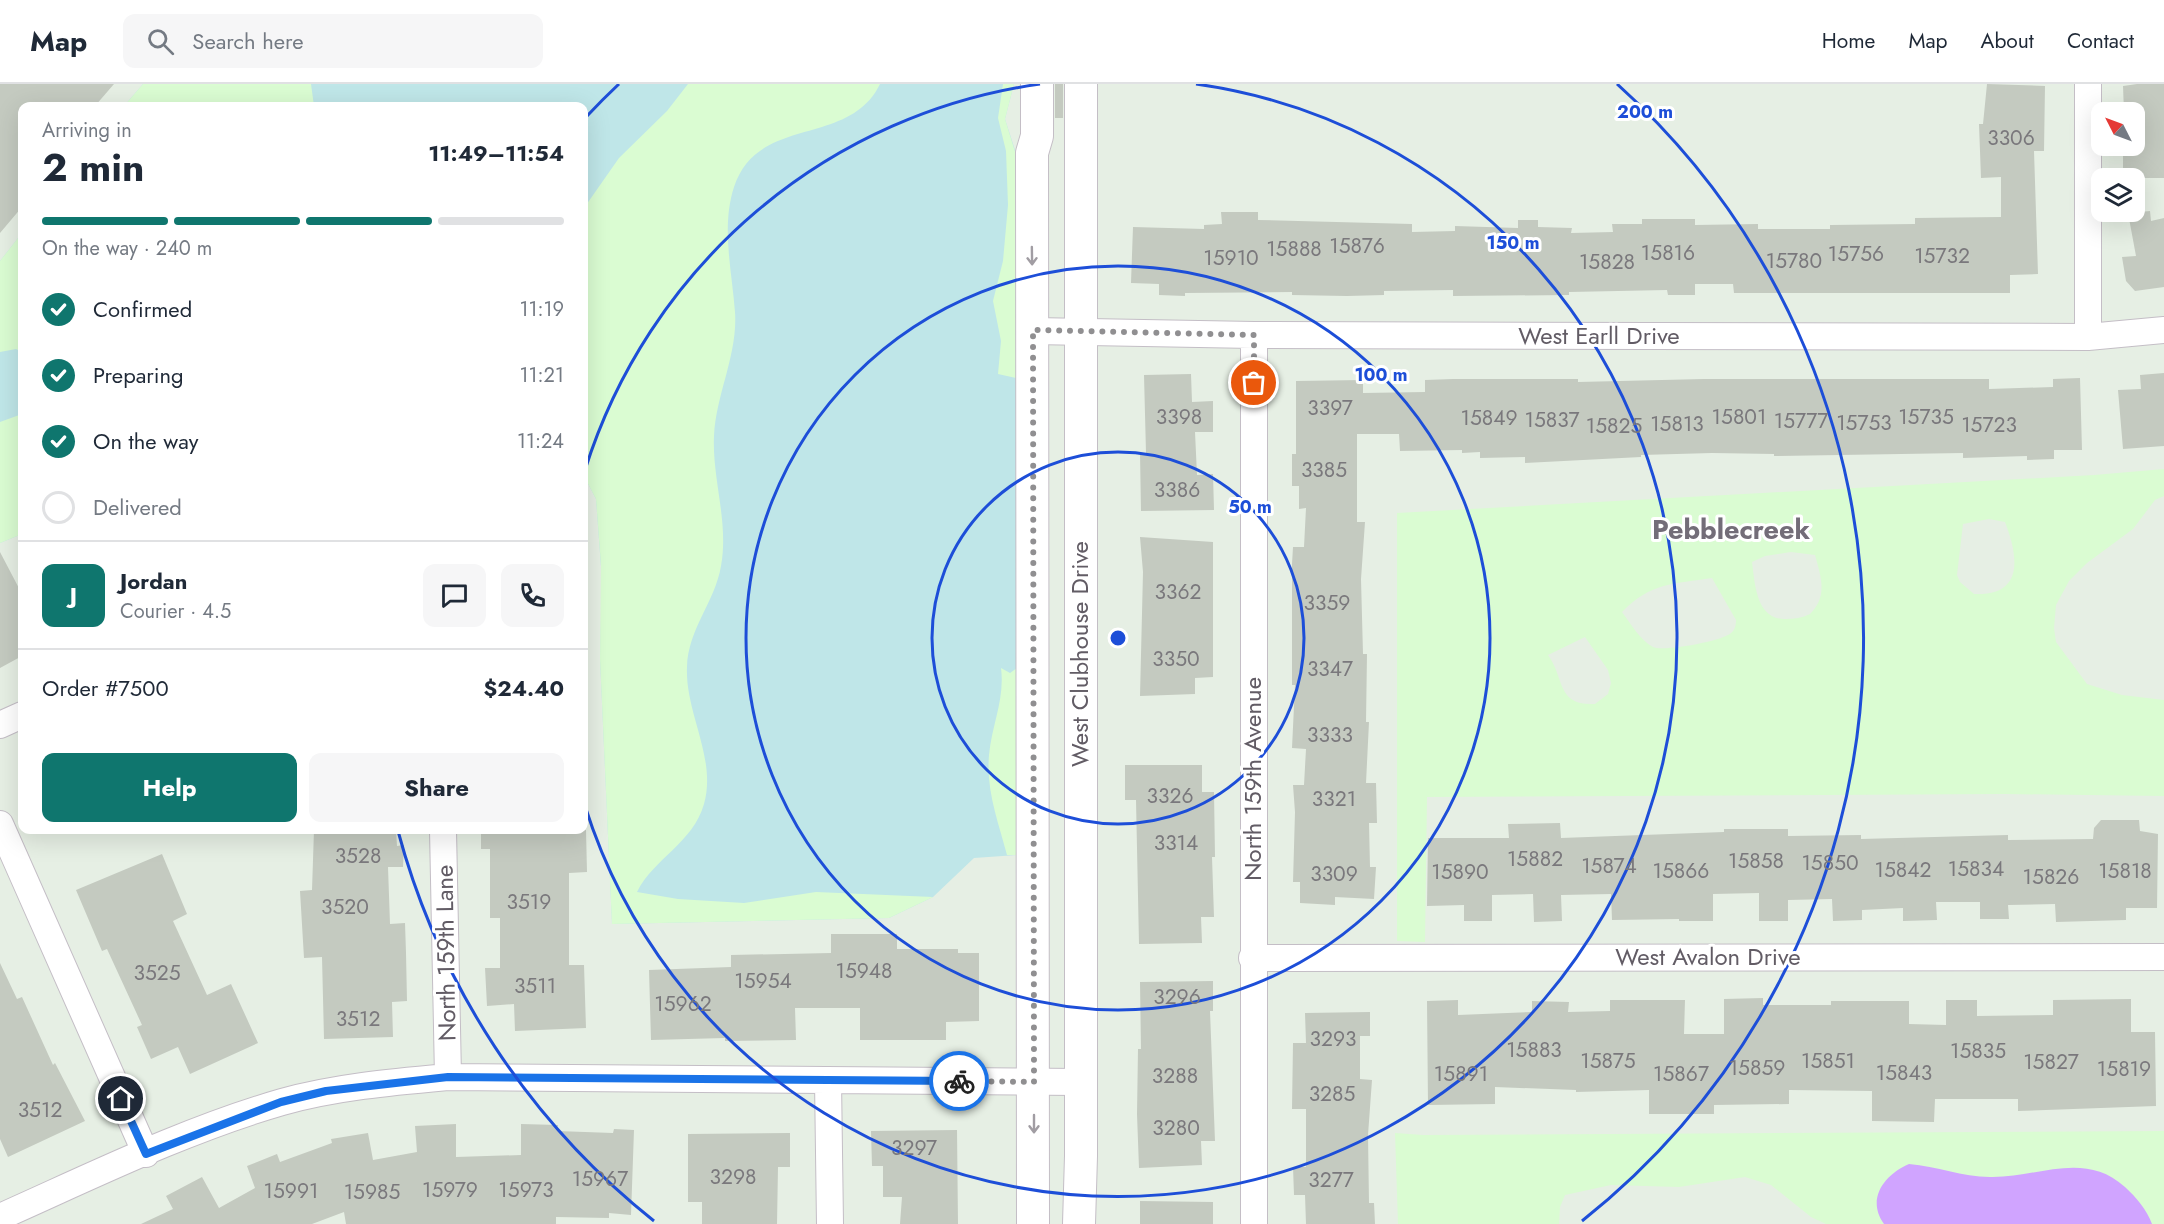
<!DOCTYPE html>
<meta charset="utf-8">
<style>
body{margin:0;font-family:Jost,sans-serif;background:#f6f6f7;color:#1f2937;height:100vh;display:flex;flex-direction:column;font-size:22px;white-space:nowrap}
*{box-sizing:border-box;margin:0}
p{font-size:20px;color:#747a83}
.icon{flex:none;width:33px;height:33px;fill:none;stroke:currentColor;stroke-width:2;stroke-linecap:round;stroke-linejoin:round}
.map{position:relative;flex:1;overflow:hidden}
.drawer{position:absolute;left:18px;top:18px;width:570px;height:732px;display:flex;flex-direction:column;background:#fff;border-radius:12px;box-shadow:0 6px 24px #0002}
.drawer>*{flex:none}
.needle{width:39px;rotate:312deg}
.buttons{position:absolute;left:2091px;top:18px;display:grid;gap:12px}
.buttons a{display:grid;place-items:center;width:54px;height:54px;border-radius:12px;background:#fff;box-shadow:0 6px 24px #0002;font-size:30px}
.pin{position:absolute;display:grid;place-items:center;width:51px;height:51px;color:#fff;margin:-26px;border:3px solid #fff;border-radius:50%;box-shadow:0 2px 6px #0007}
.courier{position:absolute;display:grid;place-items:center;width:60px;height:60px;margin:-30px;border:4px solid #1a73e8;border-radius:50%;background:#fff;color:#222;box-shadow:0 2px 8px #0007}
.head em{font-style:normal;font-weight:700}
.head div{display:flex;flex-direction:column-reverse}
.head{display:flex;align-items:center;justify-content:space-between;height:102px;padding:0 24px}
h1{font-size:39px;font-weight:700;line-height:45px}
.bar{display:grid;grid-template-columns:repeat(4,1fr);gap:9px 6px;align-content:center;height:72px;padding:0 24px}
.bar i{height:8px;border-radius:4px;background:#e0e1e3}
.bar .selected{background:#0f766e}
.bar p{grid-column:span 4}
.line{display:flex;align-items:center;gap:15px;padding:0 24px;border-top:2px solid #e0e1e3}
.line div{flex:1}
.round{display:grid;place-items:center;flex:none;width:63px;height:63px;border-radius:12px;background:#f6f6f7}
ol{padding:0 24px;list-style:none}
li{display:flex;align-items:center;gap:18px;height:66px}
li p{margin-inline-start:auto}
li .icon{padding:6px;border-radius:50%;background:#0f766e;color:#fff;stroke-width:4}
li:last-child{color:#747a83}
li i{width:33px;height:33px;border:3px solid #e0e1e3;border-radius:50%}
.cta{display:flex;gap:12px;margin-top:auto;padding:12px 24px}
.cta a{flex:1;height:69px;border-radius:12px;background:#0f766e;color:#fff;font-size:24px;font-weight:700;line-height:69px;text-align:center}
.cta a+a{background:#f6f6f7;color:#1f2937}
header{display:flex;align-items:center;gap:36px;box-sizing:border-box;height:84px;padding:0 30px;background:#fff;border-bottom:2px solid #e0e1e3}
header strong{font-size:28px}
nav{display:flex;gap:33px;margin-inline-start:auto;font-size:21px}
.search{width:420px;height:54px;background:#f6f6f7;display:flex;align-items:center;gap:15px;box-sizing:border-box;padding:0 21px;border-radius:12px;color:#747a83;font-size:22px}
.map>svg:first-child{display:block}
.green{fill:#bfe6e8}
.sand{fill:#dafcd2;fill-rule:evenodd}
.water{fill:#d0a4ff}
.building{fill:#c4cac0}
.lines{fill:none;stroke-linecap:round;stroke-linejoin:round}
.minor-casing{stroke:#c4bec6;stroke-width:28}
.tertiary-casing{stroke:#c4bec6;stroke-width:34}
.minor{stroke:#fff;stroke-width:26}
.tertiary{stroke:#fff;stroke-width:32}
.oneway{stroke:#a19da3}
.done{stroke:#908f91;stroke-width:6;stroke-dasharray:0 10.8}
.route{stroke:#1a73e8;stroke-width:8}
.ring{fill:none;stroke:#1d4ed8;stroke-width:3}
.labels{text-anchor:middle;stroke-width:6;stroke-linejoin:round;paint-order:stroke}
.number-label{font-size:21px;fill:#7a787c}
.street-label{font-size:24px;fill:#625c65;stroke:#fff}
.quarter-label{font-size:27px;font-weight:bold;fill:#736d78;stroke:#fff}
.centre{fill:#1d4ed8;stroke:#fff;stroke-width:3}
.ring-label{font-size:18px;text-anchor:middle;font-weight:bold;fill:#1d4ed8;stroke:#fff;stroke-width:6;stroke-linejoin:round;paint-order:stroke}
</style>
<header>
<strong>Map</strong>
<div class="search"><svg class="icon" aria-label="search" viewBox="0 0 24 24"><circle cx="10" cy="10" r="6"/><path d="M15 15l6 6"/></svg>Search here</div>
<nav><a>Home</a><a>Map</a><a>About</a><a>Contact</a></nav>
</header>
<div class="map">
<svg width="2164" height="1140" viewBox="0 0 2164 1140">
<rect width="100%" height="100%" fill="#e6efe4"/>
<!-- green -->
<path class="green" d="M143,0H1014L1005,35L1015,66L1017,87V771L974,774L933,813L889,834L612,840L600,575L602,496L596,415L584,392V22H124Z
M22,149V450L0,459V177Z"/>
<!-- sand -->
<path class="sand" d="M143,0H311L314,22H124Z
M688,0H880C849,64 758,30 734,103C721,143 732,187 735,228C738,270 716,310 714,352C712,395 729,438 721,482C715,518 688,545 687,583C685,629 717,674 704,720C693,759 654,774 637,808L678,815L744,819L816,808L933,813L889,834L612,840L600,575L601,481L596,415L584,392V124L619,74L667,27Z
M1003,0H1014L1005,35L1017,74L1016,294L998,290L1001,257L993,217L1003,177L1008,121L1006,67L998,34Z
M22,149V268L16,265L0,268V177Z
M22,330V450L0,459V338Z
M2164,385V412L2155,416L2133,445L2087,479L2069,497L2056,521L2054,544L2056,558L2087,600L2122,611L2164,616V712L2004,710L1427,713L1425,858L1397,857V429L2094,391ZM1989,435L2005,438C2018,472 2025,512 1974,510L1960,498L1957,491L1963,440ZM1791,468L1815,471C1821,493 1828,512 1810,530C1802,534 1794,535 1786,535C1756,536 1755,500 1752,478L1765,472ZM1712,494L1736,536C1736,541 1735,546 1731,549C1723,557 1663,568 1653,563C1640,556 1631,540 1622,528C1651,498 1674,500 1712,494ZM1585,553L1608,586L1611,599L1608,610L1595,620C1556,622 1565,594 1548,571Z
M1001,584L1010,589L1017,584V771H1007C998,737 986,707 989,671C992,640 1005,615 1001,584Z
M2164,1047V1140H1826L1811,1133L1771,1101L1745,1093L1679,1103L1611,1101L1565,1111L1560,1123L1559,1140H1398L1395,1049L1423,1051Z"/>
<!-- water -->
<path class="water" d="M1909,1080C1937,1082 1962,1093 1990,1093C2038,1094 2084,1066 2125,1103C2136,1113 2147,1126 2152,1140H1884C1866,1115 1884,1091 1909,1080Z"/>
<!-- building -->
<path class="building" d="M0,0H114L95,22H22V123L0,149Z
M1055,0H1063V34H1055Z
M1987,0L2045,2L2044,67H2034L2038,190L2010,191V209H1734L1733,200H1695V211H1668L1667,206L1569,208V211L1453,212V206L1384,207V211L1347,212L1292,211V208L1185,209V212L1159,211V200L1131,199L1133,143L1204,145V141L1222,140L1221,128H1258V136L1412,140V148L1455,147V142L1518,144V136H1538V143L1572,144L1571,149L1613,148L1612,140H1642V135H1695V141L1758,140V145H1830V141L1915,140V134L2001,133V93L1981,94L1979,40H1983Z
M2137,0H2164V94H2123V65L2125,62H2134V28H2124L2123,2Z
M2150,127L2151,137L2164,134V203L2135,207L2126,197L2122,173L2136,172L2128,129Z
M2164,289V362L2123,365L2118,306L2141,305L2140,291Z
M1191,290L1192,318L1213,317V348H1195L1197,391L1213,390L1214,426L1141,427L1140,369H1146L1144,291Z
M2080,294L2082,366H2054V375L2027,376V372L1963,374V369L1774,372V370L1712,369L1641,371V373L1525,379V373L1480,374V368L1462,369V366L1400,367L1399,350H1357V438H1365L1361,495L1363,570H1367L1366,638H1369L1366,699H1376L1377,739H1369L1370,783H1376L1374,815L1335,813V821L1300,819V798H1293L1295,728L1293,701H1304L1306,665L1292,664L1295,601H1292V480L1293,463H1304L1306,424L1299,425V402H1292V370H1296V297L1363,296V309L1425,308V296L1453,295H1578V298L1704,295H1989V305L2053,303V295Z
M1140,453L1213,458V593L1195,594V610L1140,612L1143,488Z
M0,468L22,510V572L0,584Z
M1125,681H1202V708H1214L1215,773H1212L1214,833H1201L1202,859L1139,860L1136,716H1125Z
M2101,736H2139L2140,747L2158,750L2157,824H2126V836L2056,838L2055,820L2008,821L2009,835H1980V818H1936L1937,836L1903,837V824L1862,826V836L1833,837L1832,815L1788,816V837H1759V809L1713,810V837H1679V835L1612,836L1611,810L1561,811L1562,837L1534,838L1533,810L1492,811V837H1464V821L1427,822L1428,754H1509L1508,740L1560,739L1561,754L1724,748V745H1788V752L1861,751V755L2008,751V756L2093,755L2094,744Z
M314,746H396L397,762L404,761L403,783H388L390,840L405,839L406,869L407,917L392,918L393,953L324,955L322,873L304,874L300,807L312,806Z
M481,746H586L587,788L569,789V881H584L586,944L515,947L514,920L487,922L485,884H500V834H490V765H481Z
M162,770L187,830L173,837L207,911L231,900L258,959L190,990L178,963L151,975L137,943L142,941L107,865L102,867L76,806Z
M831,850H897V865H958V869H979V937L946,938V956H860V924H795L796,956L725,957V954L651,956L649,886L731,883V871L831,869Z
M0,879L17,915L22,913L53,981L55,979L85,1037L8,1073L0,1055Z
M1213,897V927H1210L1215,1057H1201L1202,1081L1139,1084L1137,1030L1138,965H1141L1140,898Z
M1763,914V921H1831V917H1909V940L1946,941V916H1977V932L2053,931V916L2131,915V948H2155L2156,1022L2018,1027V1015H1935L1934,1038L1872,1037V1007L1789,1006V1020L1714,1021V1030H1649V1006L1576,1008V1006L1495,1003V1020L1428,1021L1427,917L1458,916V931L1532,928V917L1569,918L1568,928L1610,927V916H1685L1684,950H1724V915Z
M1370,928V952H1360V995L1372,996L1368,1051L1369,1119H1374L1375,1140H1306L1305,1111H1294L1293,1083H1306V1025H1292L1293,959H1306L1305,929Z
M456,1040V1073L521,1071V1040L558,1041L557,1047L613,1049L614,1045L634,1046L631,1131L609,1129V1134L556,1133V1140H346L344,1128L312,1140H141L173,1125L166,1112L202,1093L219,1124L255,1104L247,1082L277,1070L280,1078L332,1059L331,1055L368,1049L373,1076L417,1068L415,1042Z
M957,1046L958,1140H900L902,1113H883V1082H872L871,1047Z
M790,1049V1083H778L777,1140H702V1118H688V1050Z
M1140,1117L1213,1118V1140H1140Z"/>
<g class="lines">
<!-- minor casing -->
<g class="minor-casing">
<path id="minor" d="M1033,247L1254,251L2088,253L2164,246
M2088,253V0
M0,641L22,631
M0,740L146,1070
M443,746L448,993
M1252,874L2164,873
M828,996L830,1140
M0,1133C92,1092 185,1046 282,1018C336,1003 393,998 448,993L1080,998
M1254,1140V251"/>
</g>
<!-- tertiary casing -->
<g class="tertiary-casing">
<path id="tertiary" d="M1033,1140L1032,69L1037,52V0
M1079,1140L1081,1072V0"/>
</g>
<!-- minor -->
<use href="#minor" class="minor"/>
<!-- tertiary -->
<use href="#tertiary" class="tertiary"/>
</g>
<!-- one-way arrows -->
<defs><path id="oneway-shaft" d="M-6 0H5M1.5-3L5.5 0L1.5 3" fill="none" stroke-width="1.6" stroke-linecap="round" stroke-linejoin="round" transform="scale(1.5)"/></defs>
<g class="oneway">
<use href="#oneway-shaft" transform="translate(1032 172) rotate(89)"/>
<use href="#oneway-shaft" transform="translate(1034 1040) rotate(90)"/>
</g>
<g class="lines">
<!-- done -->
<path class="done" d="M959,997L1034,998L1033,246L1254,251V299"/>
<!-- route -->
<path class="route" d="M121,1015L146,1070L281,1018L326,1007L448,993L959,997"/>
</g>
<!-- distance rings -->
<g class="ring">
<circle cx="1118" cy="554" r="186"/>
<circle cx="1118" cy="554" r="372"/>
<path d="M585 386A559 559 0 0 1 1040 0M1196 0A559 559 0 1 1 585 722"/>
<path d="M654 1137A745 745 0 0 1 398 747M587 32A745 745 0 0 1 619 0M1617 0A745 745 0 0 1 1582 1137"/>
</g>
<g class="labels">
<!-- number labels -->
<g class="number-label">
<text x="2011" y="61">3306</text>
<text x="1357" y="169">15876</text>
<text x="1294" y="172">15888</text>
<text x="1668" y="176">15816</text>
<text x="1856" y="177">15756</text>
<text x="1942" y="179">15732</text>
<text x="1231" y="181">15910</text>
<text x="1794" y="184">15780</text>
<text x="1607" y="185">15828</text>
<text x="1330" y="331">3397</text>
<text x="1179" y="340">3398</text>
<text x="1739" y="340">15801</text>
<text x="1926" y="340">15735</text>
<text x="1489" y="341">15849</text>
<text x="1552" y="343">15837</text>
<text x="1801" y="344">15777</text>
<text x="1864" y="346">15753</text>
<text x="1677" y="347">15813</text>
<text x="1989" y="348">15723</text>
<text x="1614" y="349">15825</text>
<text x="1324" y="393">3385</text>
<text x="1177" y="413">3386</text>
<text x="1178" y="515">3362</text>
<text x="1327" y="526">3359</text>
<text x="1176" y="582">3350</text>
<text x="1330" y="592">3347</text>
<text x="1330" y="658">3333</text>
<text x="1170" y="719">3326</text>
<text x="1334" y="722">3321</text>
<text x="1176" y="766">3314</text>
<text x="358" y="779">3528</text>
<text x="1535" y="782">15882</text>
<text x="1756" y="784">15858</text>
<text x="1830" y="786">15850</text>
<text x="1609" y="789">15874</text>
<text x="1976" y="792">15834</text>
<text x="1903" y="793">15842</text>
<text x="1681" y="794">15866</text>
<text x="2125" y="794">15818</text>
<text x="1460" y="795">15890</text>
<text x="1334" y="797">3309</text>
<text x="2051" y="800">15826</text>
<text x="529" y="825">3519</text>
<text x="345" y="830">3520</text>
<text x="864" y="894">15948</text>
<text x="157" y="896">3525</text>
<text x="763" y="904">15954</text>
<text x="535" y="909">3511</text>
<text x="1177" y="920">3296</text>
<text x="683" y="927">15962</text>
<text x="358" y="942">3512</text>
<text x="1333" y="962">3293</text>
<text x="1534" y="973">15883</text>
<text x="1978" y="974">15835</text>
<text x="1608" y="984">15875</text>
<text x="1828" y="984">15851</text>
<text x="2051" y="985">15827</text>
<text x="1757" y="991">15859</text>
<text x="2124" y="992">15819</text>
<text x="1904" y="996">15843</text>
<text x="1461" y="997">15891</text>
<text x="1681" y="997">15867</text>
<text x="1175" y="999">3288</text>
<text x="1332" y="1017">3285</text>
<text x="40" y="1033">3512</text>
<text x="1176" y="1051">3280</text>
<text x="914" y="1071">3297</text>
<text x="733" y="1100">3298</text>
<text x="600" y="1102">15967</text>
<text x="1331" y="1103">3277</text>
<text x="450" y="1113">15979</text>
<text x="526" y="1113">15973</text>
<text x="291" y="1114">15991</text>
<text x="372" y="1115">15985</text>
</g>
<!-- street labels -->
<g class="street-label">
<text x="1599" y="260">West Earll Drive</text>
<text transform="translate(1080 570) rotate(-90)" y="8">West Clubhouse Drive</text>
<text transform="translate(1253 695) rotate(-90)" y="8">North 159th Avenue</text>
<text transform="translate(446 869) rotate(-91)" y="8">North 159th Lane</text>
<text x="1708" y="881">West Avalon Drive</text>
</g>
<!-- quarter labels -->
<g class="quarter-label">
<text x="1731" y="455">Pebblecreek</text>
</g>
</g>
<circle cx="1118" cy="554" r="9" class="centre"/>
<g class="ring-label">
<text x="1645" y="34">200 m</text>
<text x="1513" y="165">150 m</text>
<text x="1381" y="297">100 m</text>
<text x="1250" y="429">50 m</text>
</g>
</svg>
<div class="buttons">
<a><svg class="needle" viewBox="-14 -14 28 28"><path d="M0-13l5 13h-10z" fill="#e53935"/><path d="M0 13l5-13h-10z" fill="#747a83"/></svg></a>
<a><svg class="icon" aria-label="layers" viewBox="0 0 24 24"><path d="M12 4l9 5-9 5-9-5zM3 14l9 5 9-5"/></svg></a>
</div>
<div class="pin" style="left:1254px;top:299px;background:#ea580c"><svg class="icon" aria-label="bag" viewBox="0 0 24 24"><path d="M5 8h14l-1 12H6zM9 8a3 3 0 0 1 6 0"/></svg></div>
<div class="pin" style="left:121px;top:1015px;background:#1f2937"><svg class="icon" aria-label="home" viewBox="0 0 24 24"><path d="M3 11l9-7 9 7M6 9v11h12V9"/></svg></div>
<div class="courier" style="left:959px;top:997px"><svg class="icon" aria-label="bike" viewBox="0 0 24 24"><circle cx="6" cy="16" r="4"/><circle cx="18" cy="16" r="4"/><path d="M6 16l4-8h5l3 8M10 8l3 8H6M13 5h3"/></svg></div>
<section class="drawer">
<div class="head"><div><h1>2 min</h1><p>Arriving in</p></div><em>11:49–11:54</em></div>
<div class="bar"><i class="selected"></i><i class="selected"></i><i class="selected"></i><i></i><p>On the way · 240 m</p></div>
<ol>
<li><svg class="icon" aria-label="check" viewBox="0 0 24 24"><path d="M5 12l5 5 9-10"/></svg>Confirmed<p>11:19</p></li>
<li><svg class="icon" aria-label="check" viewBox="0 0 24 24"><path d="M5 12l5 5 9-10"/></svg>Preparing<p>11:21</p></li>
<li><svg class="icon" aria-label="check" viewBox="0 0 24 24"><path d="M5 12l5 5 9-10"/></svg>On the way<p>11:24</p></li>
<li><i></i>Delivered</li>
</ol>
<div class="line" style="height:108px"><b class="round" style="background:#0f766e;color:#fff">J</b><div><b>Jordan</b><p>Courier · 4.5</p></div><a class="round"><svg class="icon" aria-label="chat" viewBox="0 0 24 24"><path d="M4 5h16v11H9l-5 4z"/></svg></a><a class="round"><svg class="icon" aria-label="phone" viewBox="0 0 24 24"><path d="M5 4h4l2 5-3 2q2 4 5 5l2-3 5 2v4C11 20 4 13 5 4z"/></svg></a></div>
<div class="line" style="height:78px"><div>Order #7500</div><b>$24.40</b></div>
<div class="cta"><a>Help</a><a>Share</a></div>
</section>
</div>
